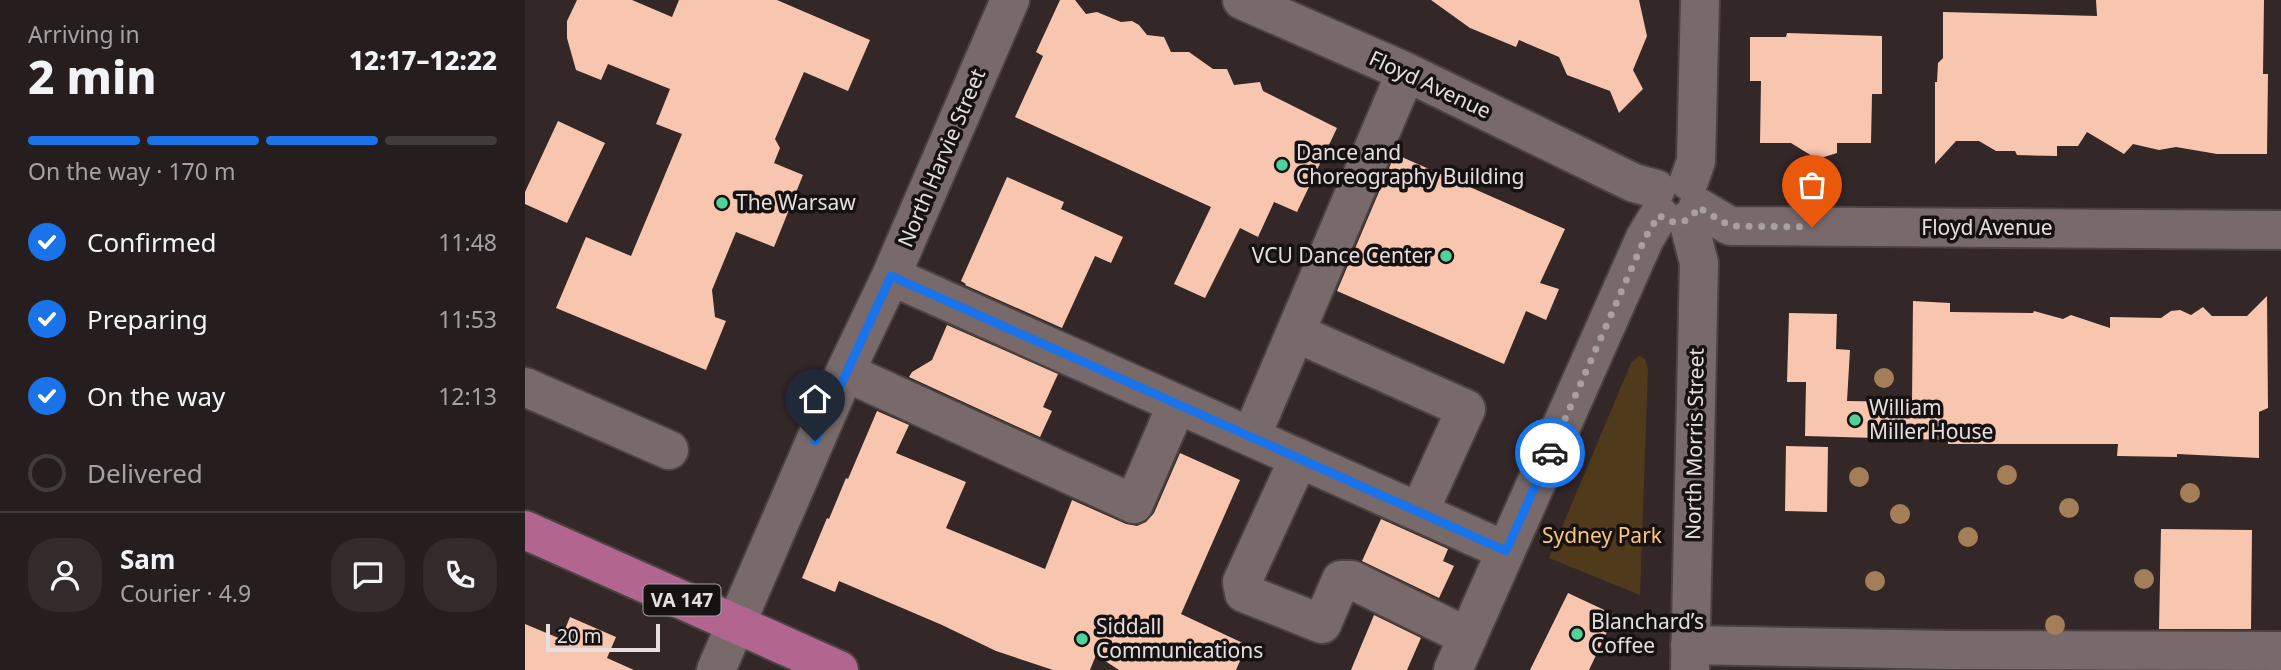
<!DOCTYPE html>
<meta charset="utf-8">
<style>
body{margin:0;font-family:"Noto Sans",sans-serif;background:#322a2b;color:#f1f3f6;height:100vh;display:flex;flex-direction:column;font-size:26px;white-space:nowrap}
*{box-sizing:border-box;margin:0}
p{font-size:23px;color:#a4a2a4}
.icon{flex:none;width:38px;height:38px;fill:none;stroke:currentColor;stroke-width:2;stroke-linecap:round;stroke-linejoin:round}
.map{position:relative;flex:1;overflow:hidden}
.details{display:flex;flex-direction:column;background:#261d1e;width:525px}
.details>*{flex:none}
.scale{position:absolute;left:21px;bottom:18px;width:114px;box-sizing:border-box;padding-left:7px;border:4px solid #e7dfdf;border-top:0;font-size:19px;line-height:24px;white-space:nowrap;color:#e7dfdf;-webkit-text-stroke:5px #171212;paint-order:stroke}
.pin{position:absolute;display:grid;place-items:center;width:60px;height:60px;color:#fff;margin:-72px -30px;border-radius:50% 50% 50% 0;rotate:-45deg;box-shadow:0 0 7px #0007}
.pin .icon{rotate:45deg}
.courier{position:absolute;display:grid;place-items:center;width:70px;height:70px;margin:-35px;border:5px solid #1a73e8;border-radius:50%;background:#fff;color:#222;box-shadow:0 2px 9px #0007}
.overview em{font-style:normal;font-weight:800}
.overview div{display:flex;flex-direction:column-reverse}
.overview{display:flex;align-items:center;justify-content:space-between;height:119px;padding:0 28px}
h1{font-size:46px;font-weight:800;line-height:52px}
.bar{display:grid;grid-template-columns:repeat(4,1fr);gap:10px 7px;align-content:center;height:84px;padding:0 28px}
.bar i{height:9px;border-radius:5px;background:#423b3c}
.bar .selected{background:#1a73e8}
.bar p{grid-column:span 4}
.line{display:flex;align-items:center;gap:18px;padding:0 28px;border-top:2px solid #423b3c}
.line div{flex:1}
.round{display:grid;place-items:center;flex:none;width:74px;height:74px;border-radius:28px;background:#322a2b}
ol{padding:0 28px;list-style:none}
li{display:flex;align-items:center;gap:21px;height:77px}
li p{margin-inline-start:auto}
li .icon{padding:7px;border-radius:50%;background:#1a73e8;color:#fff;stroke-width:4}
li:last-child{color:#a4a2a4}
li i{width:38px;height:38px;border:4px solid #423b3c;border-radius:50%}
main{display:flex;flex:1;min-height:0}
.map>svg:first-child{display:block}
.green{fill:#503a1c}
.building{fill:#f8c5af}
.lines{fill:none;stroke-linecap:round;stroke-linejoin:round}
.minor-casing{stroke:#4b4242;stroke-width:42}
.major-casing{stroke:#4b4242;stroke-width:42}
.minor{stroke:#786a6a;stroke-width:38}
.major{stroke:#b2668f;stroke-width:38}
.tree{fill:#a37e56}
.done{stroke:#a89f9f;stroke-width:7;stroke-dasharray:0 12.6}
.route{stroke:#1a73e8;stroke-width:9}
.poi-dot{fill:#50d398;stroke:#171212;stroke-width:2.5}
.labels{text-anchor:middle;stroke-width:7;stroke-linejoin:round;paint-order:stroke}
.shield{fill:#171212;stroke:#a9a2a2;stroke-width:2}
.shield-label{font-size:19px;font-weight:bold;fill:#e7dfdf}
.street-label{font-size:21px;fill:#e7dfdf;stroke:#171212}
.poi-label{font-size:21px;fill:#e7dfdf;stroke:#171212;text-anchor:start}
.park-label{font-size:21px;fill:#fec67b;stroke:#171212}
</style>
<main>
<section class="details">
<div class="overview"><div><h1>2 min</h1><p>Arriving in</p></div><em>12:17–12:22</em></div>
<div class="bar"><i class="selected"></i><i class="selected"></i><i class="selected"></i><i></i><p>On the way · 170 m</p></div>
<ol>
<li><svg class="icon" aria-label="check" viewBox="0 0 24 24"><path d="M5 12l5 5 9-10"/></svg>Confirmed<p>11:48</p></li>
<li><svg class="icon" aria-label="check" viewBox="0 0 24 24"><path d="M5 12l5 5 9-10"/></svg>Preparing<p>11:53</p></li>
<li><svg class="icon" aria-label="check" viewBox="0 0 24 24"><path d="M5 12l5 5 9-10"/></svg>On the way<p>12:13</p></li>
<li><i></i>Delivered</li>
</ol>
<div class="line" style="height:126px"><a class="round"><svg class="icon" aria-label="person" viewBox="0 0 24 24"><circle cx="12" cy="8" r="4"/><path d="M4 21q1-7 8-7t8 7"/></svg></a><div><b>Sam</b><p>Courier · 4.9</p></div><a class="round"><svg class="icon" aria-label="chat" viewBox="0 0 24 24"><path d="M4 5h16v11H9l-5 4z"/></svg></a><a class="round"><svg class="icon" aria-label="phone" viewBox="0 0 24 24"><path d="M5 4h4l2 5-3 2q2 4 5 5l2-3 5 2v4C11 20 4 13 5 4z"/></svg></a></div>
</section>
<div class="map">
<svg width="1756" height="670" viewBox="0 0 1756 670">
<rect width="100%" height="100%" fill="#332728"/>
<!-- green -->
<path class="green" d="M1114,356L1120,359L1123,369L1115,595L1024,558L1106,363Z"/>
<!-- building -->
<path class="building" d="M52,0H107L147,17L154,0H252L345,40L323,91L279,72L250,139L255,148L249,163L278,175L249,247L211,232L187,290L190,317L201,321L181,370L31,308L61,237L106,256L157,134L131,124L145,89L83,64L76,80L51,70L42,38V21Z
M535,0H550L561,14L572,12L596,22L607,21L614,25L622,35L639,37L646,52H664L688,69H702L709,85L735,82L738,91L812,128L772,212L749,202L733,237L715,228L680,298L649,284L686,207L490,117L518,56L511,52Z
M906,0H1114L1122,36L1108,70L1118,89L1094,113L1085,91L1042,75L1034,57L994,40L991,47L945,28Z
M1571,0H1739L1738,74H1743L1742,154H1692L1651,147L1634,150L1608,144L1599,154L1562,132L1553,146H1532V156L1492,155L1490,151H1471L1454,141H1431L1410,164V82H1412L1413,63L1418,58V12L1572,16Z
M1262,33L1357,36V94H1347L1346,143H1312V153L1296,158L1287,156L1266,143H1235L1236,81H1225V37H1261Z
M33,121L80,143L42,223L0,204V192Z
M870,154L1040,229L1015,283L1034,289L1021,320L1001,311L979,364L812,291Z
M482,177L539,202L536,209L598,237L586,263L570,256L537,328L440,285L441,284L436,281Z
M1742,296L1743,408L1734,412V458L1652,454V457L1592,456L1593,444H1423V440L1280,436L1281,382H1262L1264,313L1312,314L1311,349L1325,350L1322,401L1387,402L1388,301L1425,303V312L1508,313L1509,311L1538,319L1546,315L1585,328V317L1636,318L1646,311L1655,310L1666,315L1678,307L1687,316H1722Z
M422,325L533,374L518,407L527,411L515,437L384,377L387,372L407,360Z
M352,411L384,425L371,453L441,482L421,528L520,569L547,500L601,524L612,526L621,522L629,513L655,453L715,480L656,614L722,645L711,670H594L571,655L565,670H528L471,651L417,625L314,581L310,592L277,578L302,518L304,519L321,478L323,479Z
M1261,446L1303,447L1302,512L1260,511Z
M856,519L923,549L918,561L929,566L914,598L837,561Z
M1636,529L1727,530L1726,629H1634Z
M1043,593L1090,615L1064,670H1005Z
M849,615L896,638L882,670H826Z
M45,617L91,637L82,658L109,670H0V624L36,639Z"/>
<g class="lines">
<!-- minor casing -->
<g class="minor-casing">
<path id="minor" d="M717,0L881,72L1109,183L1131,189
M1164,181L1171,161L1175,0
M1173,207L1205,226L1756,230
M1163,220L1174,263L1165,670
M366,276L981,551
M771,333L941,409L894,512
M320,372L609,504L652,404
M0,387L144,450
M726,437L881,72
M774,458L717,582L719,593L797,624L816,580H827L943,637
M1165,645L1425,650L1756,651
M191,670L320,372L366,276L485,0
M928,670L1120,238L1134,215"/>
</g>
<!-- major casing -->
<g class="major-casing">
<path id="major" d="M0,530L314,670"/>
</g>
<!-- minor -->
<use href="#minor" class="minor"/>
<!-- major -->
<use href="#major" class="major"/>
</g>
<!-- trees -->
<g class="tree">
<circle cx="1359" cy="378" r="10"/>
<circle cx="1482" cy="475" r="10"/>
<circle cx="1334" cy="477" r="10"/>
<circle cx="1665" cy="493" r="10"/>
<circle cx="1544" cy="508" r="10"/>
<circle cx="1375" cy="514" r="10"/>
<circle cx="1443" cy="537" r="10"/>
<circle cx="1619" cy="579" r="10"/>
<circle cx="1350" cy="581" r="10"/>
<circle cx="1530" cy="625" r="10"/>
</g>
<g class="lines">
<!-- done -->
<path class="done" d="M1025,453L1120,238L1134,215C1149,227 1165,224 1173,207L1205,226L1287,227"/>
<!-- route -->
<path class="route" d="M290,441L366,276L981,551L1025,453"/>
</g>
<!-- markers -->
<g class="poi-dot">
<circle cx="757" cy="165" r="7"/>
<circle cx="197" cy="203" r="7"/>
<circle cx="921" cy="256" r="7"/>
<circle cx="1330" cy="420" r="7"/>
<circle cx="1052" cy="634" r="7"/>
<circle cx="557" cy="639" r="7"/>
</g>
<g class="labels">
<!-- shield labels -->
<rect class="shield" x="118.5" y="584.5" width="77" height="31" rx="5"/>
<g class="shield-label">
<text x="157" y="607">VA 147</text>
</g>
<!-- street labels -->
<g class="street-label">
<text transform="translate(905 85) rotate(25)" y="7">Floyd Avenue</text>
<text transform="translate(417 158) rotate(-67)" y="7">North Harvie Street</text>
<text x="1462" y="235">Floyd Avenue</text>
<text transform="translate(1170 444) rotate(-89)" y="7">North Morris Street</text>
</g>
<!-- poi labels -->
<g class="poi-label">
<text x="771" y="160">Dance and<tspan x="771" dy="24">Choreography Building</tspan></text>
<text x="211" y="210">The Warsaw</text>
<text x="907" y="263" text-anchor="end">VCU Dance Center</text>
<text x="1344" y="415">William<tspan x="1344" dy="24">Miller House</tspan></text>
<text x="1066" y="629">Blanchard’s<tspan x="1066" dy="24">Coffee</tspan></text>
<text x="571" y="634">Siddall<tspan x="571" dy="24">Communications</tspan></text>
</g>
<!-- park labels -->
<g class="park-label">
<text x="1077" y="543">Sydney Park</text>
</g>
</g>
</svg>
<div class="scale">20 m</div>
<div class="pin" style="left:1287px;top:227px;background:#ea580c"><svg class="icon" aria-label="bag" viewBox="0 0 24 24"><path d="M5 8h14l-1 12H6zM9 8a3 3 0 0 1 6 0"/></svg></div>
<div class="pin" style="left:290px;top:441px;background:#1f2937"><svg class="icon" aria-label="home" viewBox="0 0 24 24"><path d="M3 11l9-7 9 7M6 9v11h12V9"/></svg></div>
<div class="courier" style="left:1025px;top:453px"><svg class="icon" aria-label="car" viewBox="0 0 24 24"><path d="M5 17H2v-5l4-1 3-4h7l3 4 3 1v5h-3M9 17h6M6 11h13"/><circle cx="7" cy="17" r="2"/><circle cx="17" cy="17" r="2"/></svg></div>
</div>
</main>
